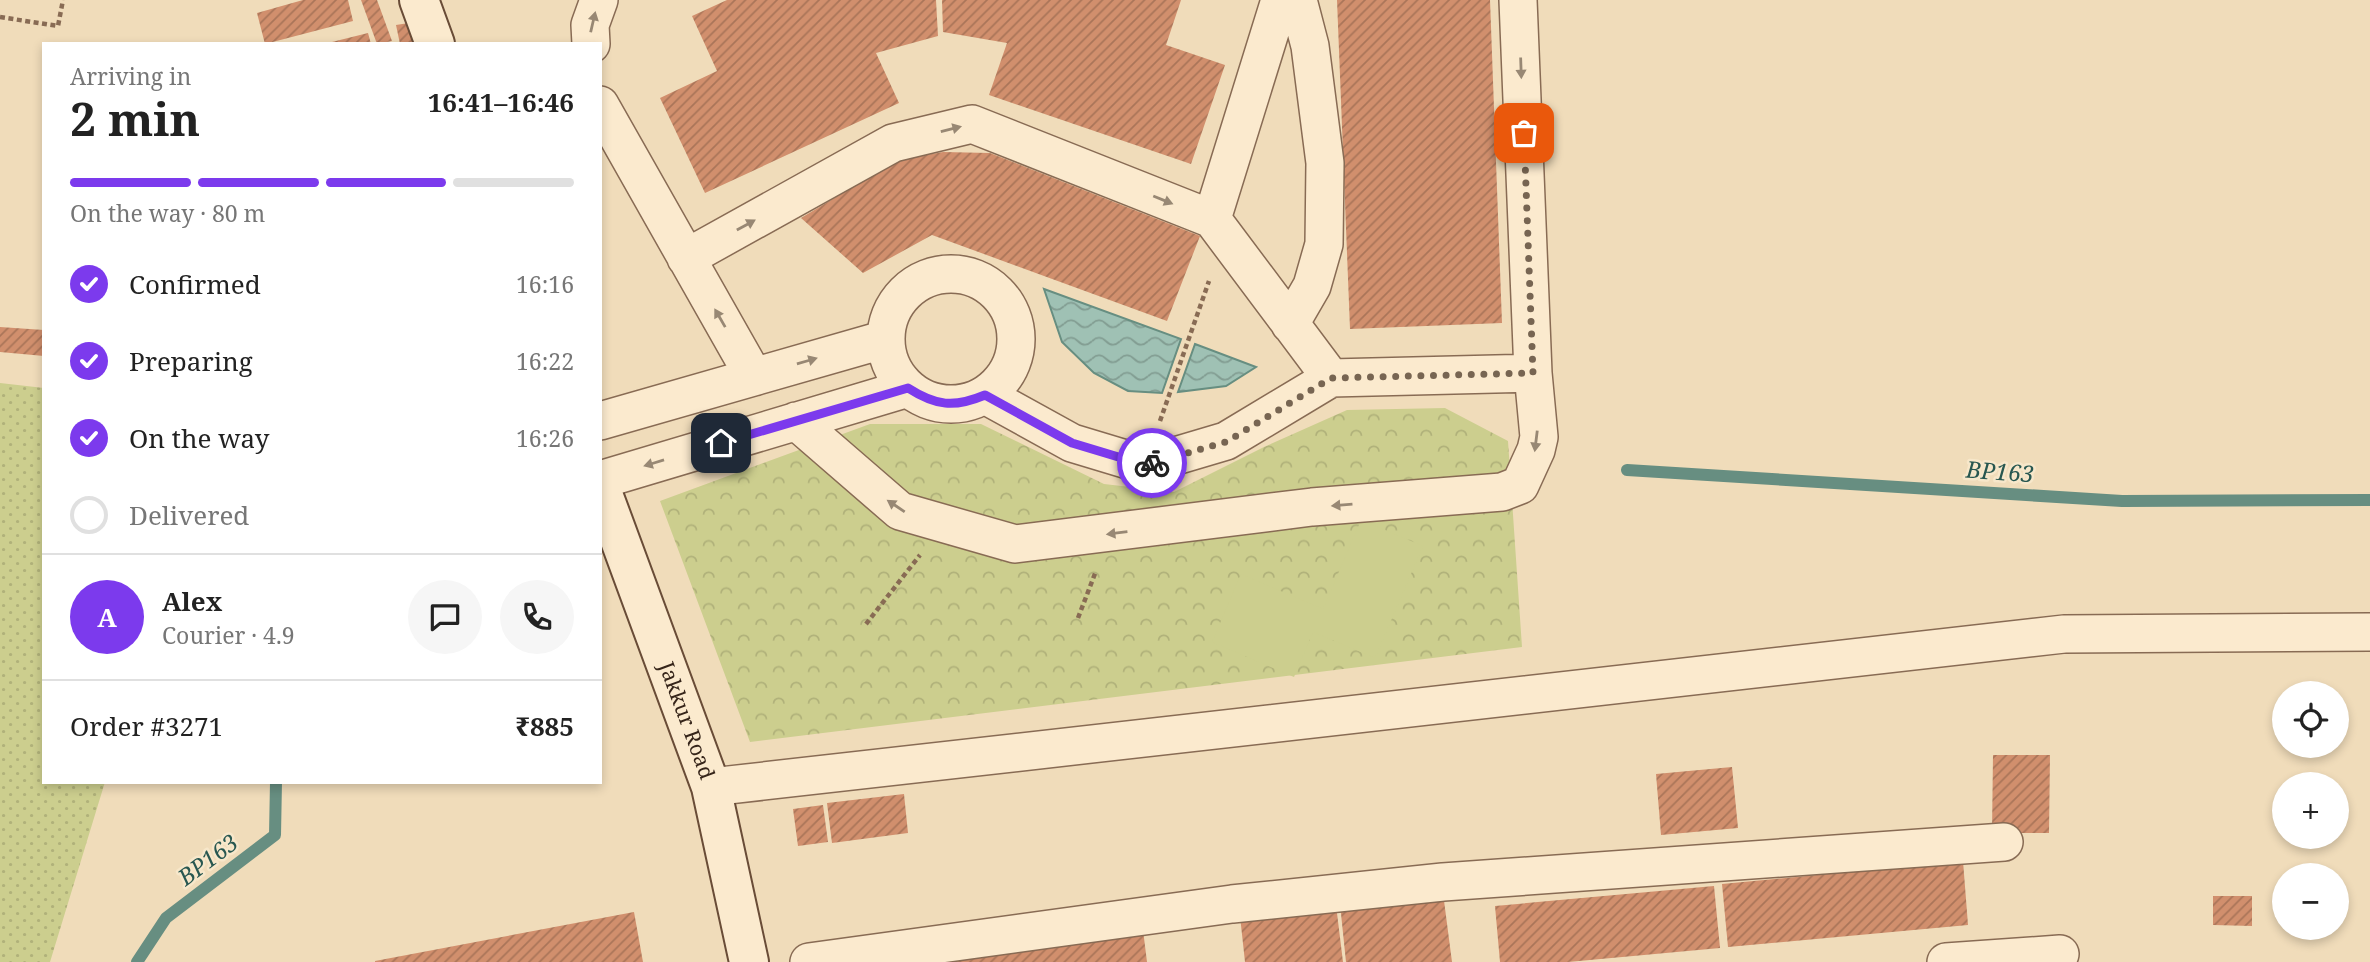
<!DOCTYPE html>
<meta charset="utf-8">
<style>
body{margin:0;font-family:"Noto Serif",serif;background:#f6f6f6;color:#222;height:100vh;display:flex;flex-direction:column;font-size:26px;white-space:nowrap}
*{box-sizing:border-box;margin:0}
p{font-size:23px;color:#767676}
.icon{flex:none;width:38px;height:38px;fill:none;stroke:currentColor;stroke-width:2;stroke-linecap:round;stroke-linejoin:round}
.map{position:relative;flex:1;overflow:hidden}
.panel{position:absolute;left:42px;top:42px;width:560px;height:742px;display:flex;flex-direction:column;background:#fff;border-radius:0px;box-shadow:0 4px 10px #0003}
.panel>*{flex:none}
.buttons{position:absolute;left:2272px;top:681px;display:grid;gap:14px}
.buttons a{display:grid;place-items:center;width:77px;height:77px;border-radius:50%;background:#fff;box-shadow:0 4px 10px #0003;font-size:35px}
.pin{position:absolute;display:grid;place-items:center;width:60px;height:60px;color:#fff;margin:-30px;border-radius:14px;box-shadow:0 4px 10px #0006}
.courier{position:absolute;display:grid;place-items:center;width:70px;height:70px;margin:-35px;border:5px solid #7c3aed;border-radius:50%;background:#fff;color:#222;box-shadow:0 2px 9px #0007}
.head em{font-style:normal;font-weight:700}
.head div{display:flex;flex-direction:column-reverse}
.head{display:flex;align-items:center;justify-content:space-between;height:119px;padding:0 28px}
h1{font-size:46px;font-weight:700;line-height:52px}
.bar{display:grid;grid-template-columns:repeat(4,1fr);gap:10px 7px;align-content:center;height:84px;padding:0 28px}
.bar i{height:9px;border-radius:5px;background:#e0e0e0}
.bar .active{background:#7c3aed}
.bar p{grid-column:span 4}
.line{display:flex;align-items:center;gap:18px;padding:0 28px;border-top:2px solid #e0e0e0}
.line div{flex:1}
.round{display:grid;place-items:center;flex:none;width:74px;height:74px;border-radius:37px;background:#f6f6f6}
ol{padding:0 28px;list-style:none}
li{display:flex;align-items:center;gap:21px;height:77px}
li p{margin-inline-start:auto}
li .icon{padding:7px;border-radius:50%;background:#7c3aed;color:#fff;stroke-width:4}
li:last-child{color:#767676}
li i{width:38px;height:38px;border:4px solid #e0e0e0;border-radius:50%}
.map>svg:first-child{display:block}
.grass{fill:url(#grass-dots)}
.park{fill:url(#park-crowns)}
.garden{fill:#ccce8e}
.water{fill:url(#water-waves);stroke:#678e81;stroke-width:2}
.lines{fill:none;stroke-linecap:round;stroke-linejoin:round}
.stream{stroke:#678e81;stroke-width:12}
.building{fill:url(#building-hatch)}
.street-casing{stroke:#886b54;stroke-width:40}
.secondary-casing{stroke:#694c37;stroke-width:42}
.path{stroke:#886b54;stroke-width:4.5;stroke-dasharray:5 3.5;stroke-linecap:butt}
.street{stroke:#fbeace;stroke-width:37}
.secondary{stroke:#fbeace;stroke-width:38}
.oneway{fill:#988874}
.done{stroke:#776552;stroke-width:7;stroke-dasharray:0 12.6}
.route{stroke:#7c3aed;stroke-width:9}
.labels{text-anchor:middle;stroke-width:5;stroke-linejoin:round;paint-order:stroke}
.street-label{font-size:21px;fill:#36251a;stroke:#f7e7ca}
.water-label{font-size:23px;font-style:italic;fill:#285750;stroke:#f7e7ca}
</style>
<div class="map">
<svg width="2370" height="962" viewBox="0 0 2370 962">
<defs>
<pattern id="grass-dots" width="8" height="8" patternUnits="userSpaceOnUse" patternTransform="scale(1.75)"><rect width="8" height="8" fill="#ccce8e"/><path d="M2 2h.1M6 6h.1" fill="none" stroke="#b0b17a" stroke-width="1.8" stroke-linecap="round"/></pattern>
<pattern id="park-crowns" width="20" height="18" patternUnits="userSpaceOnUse" patternTransform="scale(1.75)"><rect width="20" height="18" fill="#ccce8e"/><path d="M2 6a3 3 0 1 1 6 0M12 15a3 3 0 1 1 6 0" fill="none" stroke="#b0b17a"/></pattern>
<pattern id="water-waves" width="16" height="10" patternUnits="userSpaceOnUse" patternTransform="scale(1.75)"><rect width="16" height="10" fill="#9fc1b4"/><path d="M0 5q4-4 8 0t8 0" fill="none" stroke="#829d92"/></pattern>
<pattern id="building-hatch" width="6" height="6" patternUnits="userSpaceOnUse" patternTransform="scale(1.75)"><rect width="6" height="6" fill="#d18f6d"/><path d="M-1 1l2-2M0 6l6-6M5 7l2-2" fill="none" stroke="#aa7559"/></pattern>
</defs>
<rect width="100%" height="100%" fill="#f0dcba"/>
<!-- grass -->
<path class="grass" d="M0,383L44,388V782H105L50,962H0Z"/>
<!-- park -->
<path class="park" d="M1445,408L1508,441L1522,647L750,742L660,501L870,424H981L1104,484L1174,492L1264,447L1347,410Z"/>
<!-- garden -->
<path class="garden" d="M1361,520L1423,546L1375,658L1313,632L1294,677L1212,642L1241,574L1323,609Z"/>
<!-- water -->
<path class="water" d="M1044,289L1181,339L1162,393L1128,391L1094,373L1062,342Z
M1195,344L1256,367L1226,386L1178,392Z"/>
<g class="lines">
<!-- stream -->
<path class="stream" d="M1627,470L2122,501L2370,500
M137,962L166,918L275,835L276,782"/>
</g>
<!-- building -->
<path class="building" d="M303,0H348L353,21L265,44L257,13Z
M361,0H377L392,41L377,44Z
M727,0H936L938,36L876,53L899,103L705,193L660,98L717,71L692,16Z
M942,0H1181L1166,45L1225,65L1191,164L989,95L1007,43L943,32Z
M1337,0H1490L1502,323L1350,329Z
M415,22L419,44H400L396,25Z
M368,33L371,44H328V43Z
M943,152L990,153L1200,236L1167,321L932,235L863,273L801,218L898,160Z
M0,327L44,330V356L0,352Z
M1993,755H2050L2049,833H1992Z
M1732,767L1738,828L1661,835L1656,774Z
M904,794L908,833L832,843L827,803Z
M823,805L828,842L798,846L793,809Z
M1963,861L1968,925L1728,947L1722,884Z
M1714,886L1720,948L1568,962H1500L1495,906Z
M1443,893L1452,962H1346L1340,904Z
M2213,896H2252V926L2213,925Z
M1336,905L1343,962H1245L1240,916Z
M634,912L643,962H375V961Z
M1143,930L1147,962H885Z"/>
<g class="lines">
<!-- street casing -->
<g class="street-casing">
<path id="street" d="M591,44L590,25L599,0
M600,105L754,377
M1212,219L1280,0
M686,258L893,143L972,124L1212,219L1331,378
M886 339a65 65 0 1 1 130 0a65 65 0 1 1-130 0Z
M1290,324L1312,286L1324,244L1325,163L1310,46L1298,0
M985,395L1072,443L1145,465L1226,441L1331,378L1533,373L1518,0
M600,421L886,339
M796,421L900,511L1015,544L1312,507L1502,492L1520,485L1536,450L1539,437L1533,373
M600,480L908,388
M711,787L2064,634L2370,632
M809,962L1232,904L1443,882L2004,842
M1946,962L2060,954"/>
</g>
<!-- secondary casing -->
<g class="secondary-casing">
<g id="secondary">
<path d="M419,0L435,44"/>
<path id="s1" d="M600,486L711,787L749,962"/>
</g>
</g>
<!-- path -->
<path class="path" d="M0,17L58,26L63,0
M1160,421L1209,281
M1078,618L1096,571
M866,624L920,555"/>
<!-- street -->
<use href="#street" class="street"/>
<!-- secondary -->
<use href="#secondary" class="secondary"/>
</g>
<!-- one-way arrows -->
<defs><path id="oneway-solid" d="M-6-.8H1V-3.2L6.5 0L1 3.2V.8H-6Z" transform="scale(1.75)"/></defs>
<g class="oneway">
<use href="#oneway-solid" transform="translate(593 22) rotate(-77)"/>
<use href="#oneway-solid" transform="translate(1521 68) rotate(88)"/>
<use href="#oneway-solid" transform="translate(951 129) rotate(-14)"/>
<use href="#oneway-solid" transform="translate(1163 200) rotate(22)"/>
<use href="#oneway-solid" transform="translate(746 225) rotate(-29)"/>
<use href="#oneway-solid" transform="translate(720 318) rotate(-120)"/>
<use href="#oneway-solid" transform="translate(807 361) rotate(-16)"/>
<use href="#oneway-solid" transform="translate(1536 441) rotate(97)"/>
<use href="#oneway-solid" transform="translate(654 463) rotate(163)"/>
<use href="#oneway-solid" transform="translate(1342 505) rotate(175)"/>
<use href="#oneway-solid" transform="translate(896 506) rotate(-146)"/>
<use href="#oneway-solid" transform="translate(1117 533) rotate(173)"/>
</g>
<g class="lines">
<!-- done -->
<path class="done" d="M1152,463L1226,442L1331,378L1533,373L1524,133"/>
<!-- route -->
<path class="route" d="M721,443L908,388C936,406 954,408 985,395L1072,443L1145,465L1152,463"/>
</g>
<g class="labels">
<!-- street labels -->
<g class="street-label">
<text dy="7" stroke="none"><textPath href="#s1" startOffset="250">Jakkur Road</textPath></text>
</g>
<!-- water labels -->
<g class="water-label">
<text transform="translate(2000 472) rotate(4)" y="8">BP163</text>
<text transform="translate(208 860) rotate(-37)" y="8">BP163</text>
</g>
</g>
</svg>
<div class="buttons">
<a><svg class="icon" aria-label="locate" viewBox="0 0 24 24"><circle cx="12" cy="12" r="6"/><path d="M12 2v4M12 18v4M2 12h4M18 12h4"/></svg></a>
<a>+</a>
<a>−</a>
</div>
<div class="pin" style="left:1524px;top:133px;background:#ea580c"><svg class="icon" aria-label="bag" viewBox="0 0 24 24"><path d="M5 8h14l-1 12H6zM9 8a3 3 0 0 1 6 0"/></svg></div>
<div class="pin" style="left:721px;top:443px;background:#1f2937"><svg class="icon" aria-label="home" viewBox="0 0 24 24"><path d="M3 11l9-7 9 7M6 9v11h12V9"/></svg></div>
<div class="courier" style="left:1152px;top:463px"><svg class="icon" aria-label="bike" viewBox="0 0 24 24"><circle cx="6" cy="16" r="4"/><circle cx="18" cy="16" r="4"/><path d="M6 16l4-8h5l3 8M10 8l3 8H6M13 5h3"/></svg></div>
<section class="panel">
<div class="head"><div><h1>2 min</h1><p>Arriving in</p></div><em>16:41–16:46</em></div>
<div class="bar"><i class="active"></i><i class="active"></i><i class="active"></i><i></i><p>On the way · 80 m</p></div>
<ol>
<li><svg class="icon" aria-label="check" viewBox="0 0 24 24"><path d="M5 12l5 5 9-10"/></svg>Confirmed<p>16:16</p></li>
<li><svg class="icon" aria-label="check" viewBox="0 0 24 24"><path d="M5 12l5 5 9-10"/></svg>Preparing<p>16:22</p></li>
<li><svg class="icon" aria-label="check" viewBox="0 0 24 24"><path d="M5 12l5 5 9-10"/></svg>On the way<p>16:26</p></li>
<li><i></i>Delivered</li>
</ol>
<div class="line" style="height:126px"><b class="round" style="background:#7c3aed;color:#fff">A</b><div><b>Alex</b><p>Courier · 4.9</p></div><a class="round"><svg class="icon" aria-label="chat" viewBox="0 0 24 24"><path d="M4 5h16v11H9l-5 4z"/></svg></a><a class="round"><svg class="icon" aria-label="phone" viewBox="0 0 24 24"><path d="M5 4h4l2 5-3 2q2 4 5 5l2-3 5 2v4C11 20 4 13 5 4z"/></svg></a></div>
<div class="line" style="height:91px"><div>Order #3271</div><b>₹885</b></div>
</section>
</div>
